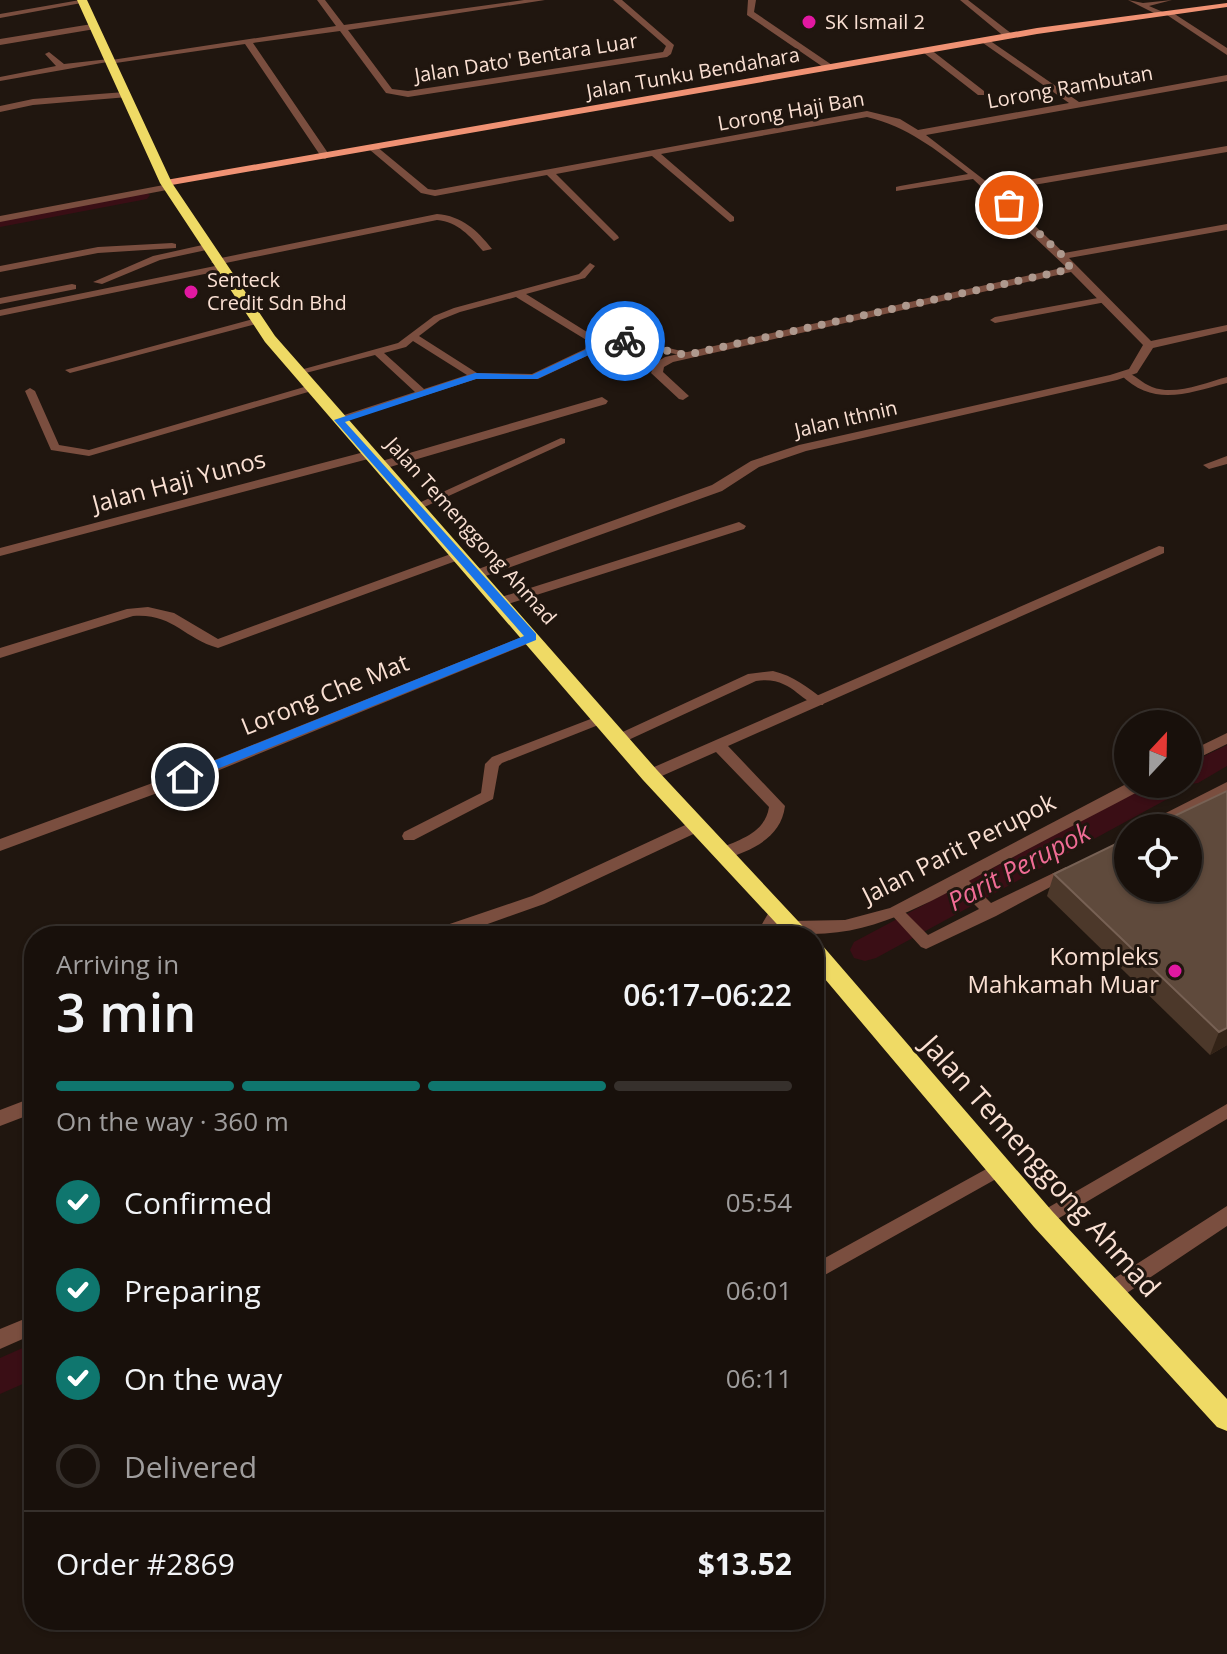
<!DOCTYPE html>
<meta charset="utf-8">
<style>
body{margin:0;font-family:"Open Sans",sans-serif;background:#211914;color:#f1f3f6;height:100vh;display:flex;flex-direction:column;font-size:30px;white-space:nowrap}
*{box-sizing:border-box;margin:0}
p{font-size:26px;color:#9f9d9d}
.icon{flex:none;width:44px;height:44px;fill:none;stroke:currentColor;stroke-width:2;stroke-linecap:round;stroke-linejoin:round}
.map{position:relative;flex:1;overflow:hidden}
.drawer{position:absolute;left:24px;top:926px;width:800px;height:704px;display:flex;flex-direction:column;background:#18100b;border-radius:32px;box-shadow:0 2px 6px #0004,0 0 0 2px #36302c}
.drawer>*{flex:none}
.needle{width:52px;rotate:22deg}
.controls{position:absolute;left:1114px;top:710px;display:grid;gap:16px}
.controls a{display:grid;place-items:center;width:88px;height:88px;border-radius:50%;background:#18100b;box-shadow:0 2px 6px #0004,0 0 0 2px #36302c;font-size:40px}
.pin{position:absolute;display:grid;place-items:center;width:68px;height:68px;color:#fff;margin:-34px;border:4px solid #fff;border-radius:50%;box-shadow:0 2px 8px #0007}
.courier{position:absolute;display:grid;place-items:center;width:80px;height:80px;margin:-40px;border:6px solid #1a73e8;border-radius:50%;background:#fff;color:#222;box-shadow:0 2px 10px #0007}
.summary em{font-style:normal;font-weight:600}
.summary div{display:flex;flex-direction:column-reverse}
.summary{display:flex;align-items:center;justify-content:space-between;height:136px;padding:0 32px}
h1{font-size:52px;font-weight:600;line-height:60px}
.bar{display:grid;grid-template-columns:repeat(4,1fr);gap:12px 8px;align-content:center;height:96px;padding:0 32px}
.bar i{height:10px;border-radius:6px;background:#36302c}
.bar .current{background:#0f766e}
.bar p{grid-column:span 4}
.line{display:flex;align-items:center;gap:20px;padding:0 32px;border-top:2px solid #36302c}
.line div{flex:1}
ol{padding:0 32px;list-style:none}
li{display:flex;align-items:center;gap:24px;height:88px}
li p{margin-inline-start:auto}
li .icon{padding:8px;border-radius:50%;background:#0f766e;color:#fff;stroke-width:4}
li:last-child{color:#9f9d9d}
li i{width:44px;height:44px;border:4px solid #36302c;border-radius:50%}
.map>svg:first-child{display:block}
.lines{fill:none;stroke-linecap:round;stroke-linejoin:round}
.canal{fill:#3a0e15;fill-rule:evenodd}
.lane{fill:#7a4e3f;fill-rule:evenodd}
.street{fill:#7a4e3f;fill-rule:evenodd}
.secondary{fill:#f09274;fill-rule:evenodd}
.primary{fill:#efda65;fill-rule:evenodd}
.wall{fill:#4c382a}
.shaded-wall{fill:#332317}
.building{fill:#5f4a3c;stroke:#776154;stroke-width:2}
.route{fill:#1a73e8}
.done{stroke:#ae998e;stroke-width:8;stroke-dasharray:0 14.4}
.poi-dot{fill:#e118a1;stroke:#20160f;stroke-width:3}
.labels{text-anchor:middle;stroke-width:6;stroke-linejoin:round;paint-order:stroke}
.far-poi-label{font-size:20px;fill:#fae0d3;stroke:#20160f;text-anchor:start}
.far-street-label{font-size:20px;fill:#fae0d3;stroke:#20160f}
.street-label{font-size:24px;fill:#fae0d3;stroke:#20160f}
.poi-label{font-size:24px;fill:#fae0d3;stroke:#20160f;text-anchor:end}
.water-label{font-size:26px;font-style:italic;fill:#ef6c95;stroke:#20160f}
.near-street-label{font-size:28px;fill:#fae0d3;stroke:#20160f}
</style>
<div class="map">
<svg width="1227" height="1654" viewBox="0 0 1227 1654">
<rect width="100%" height="100%" fill="#20160f"/>
<g class="lines">
<!-- canal -->
<path class="canal" d="M141,190L150,195L147,199L0,227V217Z
M1227,745V766L1198,783L1185,785L1182,791L876,958L865,961L854,958L850,950L854,942L1150,784H1188V764Z
M34,1343V1379L0,1394V1358Z"/>
<!-- lane -->
<path class="lane" d="M748,0H756L754,12L832,65V69H826L747,15Z
M960,0H968L1012,34V38H1006Z
M1128,0L1143,3L1172,0L1149,6L1163,12V16H1160Z
M49,52L64,64L109,59L113,61L0,81V77L56,66L45,54Z
M169,184L173,187L172,189L0,222V216Z
M590,263L595,266L585,278L526,294L595,337L617,336L690,353V357L617,342L597,343L593,353L538,379H476L339,423L335,422V418L415,392L375,355L298,375L293,372L398,343L434,316L454,308L579,274ZM516,297L588,341L585,349L532,374L477,373L419,336L440,320L460,312ZM413,341L467,375L424,389L384,353L406,347Z
M1103,297L1108,300L1106,302L995,323L990,320L995,317Z
M257,318L262,321L260,323L70,373L65,370Z
M1125,371C1135,375 1142,383 1152,387C1175,396 1204,383 1227,377V383C1187,393 1154,408 1120,374Z
M311,385L315,386V390L89,456L51,450L25,391L30,388L35,391L59,445L89,450Z
M561,438L565,439V443L420,509L416,510L410,507Z
M773,671C794,676 807,687 823,699L824,702L823,705C801,707 794,675 756,681L624,742H614L612,739L614,736L748,674Z
M601,715L608,719L606,722L502,763L499,766L493,799L414,840H404L402,836L404,832L481,793L485,764L492,757Z
M1227,782V793L1161,828H1142L1144,824Z
M1066,867L1073,872L1071,876L996,916L926,949L921,947L889,912L891,908H901L928,935L979,909L953,883L951,879L953,875H963L991,903Z
M1227,1104V1119L1049,1224L1043,1227L1037,1224L1034,1219L1037,1214Z
M999,1162L1005,1164L1007,1169L1005,1174L814,1281V1264Z"/>
<!-- street -->
<path class="street" d="M80,0L87,2L0,18V14Z
M317,0H325L344,25L524,0H545L348,30L392,89L408,91L663,52L666,46L613,0H622L674,45L671,54L667,57L408,97L386,93L340,31L253,43L330,156L325,159L322,158L245,44L109,64L105,61L336,26Z
M1170,11L1227,48V55L1167,15Z
M92,24L96,27L95,29L0,45V39Z
M986,38L1079,102L1227,75V81L926,135L992,186L1227,146V152L998,191L1064,253L1227,224V230L1069,258L1151,341L1227,325V331L1153,348L1137,373L1117,380L806,451L759,467L722,491L480,578H470V572L712,485L751,461L799,445L1110,375L1129,369L1143,345L1071,272L673,362L664,367L663,372L689,396L683,400L679,399L651,373L655,363L665,357L1066,267L973,179L896,191V187L900,186L968,174C935,149 908,127 867,117L661,154L734,217V221L730,222L652,156L556,174L618,236L619,238L614,241L547,175L435,196L421,193L370,150V146H376L428,189L435,190L867,111L900,119L918,130L1069,103L983,43V39Z
M924,49H930L984,91V95H978L924,53Z
M125,92L130,95L128,97L33,105L0,112V106L33,99Z
M437,214C462,216 477,230 492,249L483,251C470,236 458,222 437,220L216,265L211,262L216,259Z
M172,243L176,244V248L98,253L0,272V266L98,247Z
M207,244L211,245V249L160,260L102,284L93,282L153,256Z
M220,265L224,266V270L0,316V310Z
M72,284L76,285V289L0,304V298Z
M602,397L608,401L606,404L383,469H375L373,466L375,463Z
M368,451L374,455L372,458L0,556V548Z
M1227,456V464L1209,469L1203,465Z
M739,522L746,526L744,529L505,605L500,606L493,602L495,599Z
M1159,546L1164,547V553L728,746L785,806C781,839 750,851 722,860L714,854L716,850C738,840 765,834 769,807L716,752L655,779L650,780L642,775L645,771Z
M459,551L466,555L464,558L218,648C183,638 173,613 133,616L0,658V648L127,609L148,607L174,613L218,639Z
M532,633L539,637L537,640L217,771L0,851V839L207,763Z
M1227,733V744L1188,763V752Z
M1128,783L1147,784L1145,788C1096,814 1047,839 998,865C933,900 870,941 793,933L787,931L785,927L787,923L793,921L845,920L890,908Z
M696,820L702,822L704,826L702,830L544,904L454,936H426L429,931L532,896Z
M778,905L784,907L786,911L773,936H755L772,907Z
M34,1097V1113L0,1126V1110Z
M1227,1206V1226L1118,1299L1111,1301L1104,1299L1101,1292L1104,1285Z
M34,1315V1334L0,1349V1329Z"/>
<!-- secondary -->
<path class="secondary" d="M1227,3V7L1037,34L166,186L161,183L166,180L1037,28Z"/>
<!-- primary -->
<path class="primary" d="M77,0H87L172,183L275,336L657,770L812,936H788L643,780L265,342L160,183Z
M814,943L822,945L1052,1211L1227,1399V1431L1217,1427L1034,1227L814,966Z"/>
</g>
<!-- wall -->
<path class="wall" d="M1227,791V1045L1210,1055L1047,896L1054,874Z"/>
<!-- shaded-wall -->
<path class="shaded-wall" d="M1227,1028V1045L1210,1055L1219,1032Z"/>
<!-- building -->
<path class="building" d="M1227,791V1028L1219,1032L1054,874L1128,838V888H1188V828H1149Z"/>
<!-- route -->
<path class="route" d="M593,337L630,341L597,343L593,353L537,379H476L345,422L536,634V640L190,780H181V774L524,636L334,420L475,373L532,375L585,350Z"/>
<g class="lines">
<!-- done -->
<path class="done" d="M625,341L686,355L1071,269L1063,256L1009,205"/>
</g>
<!-- markers -->
<g class="poi-dot">
<circle cx="809" cy="22" r="8"/>
<circle cx="191" cy="292" r="8"/>
<circle cx="1175" cy="971" r="8"/>
</g>
<g class="labels">
<!-- far-poi labels -->
<g class="far-poi-label">
<text x="825" y="29">SK Ismail 2</text>
<text x="207" y="287">Senteck<tspan x="207" dy="23">Credit Sdn Bhd</tspan></text>
</g>
<!-- far-street labels -->
<g class="far-street-label">
<text transform="translate(526 58) rotate(-9)" y="7">Jalan Dato' Bentara Luar</text>
<text transform="translate(693 73) rotate(-10)" y="7">Jalan Tunku Bendahara</text>
<text transform="translate(1070 87) rotate(-10)" y="7">Lorong Rambutan</text>
<text transform="translate(791 111) rotate(-10)" y="7">Lorong Haji Ban</text>
<text transform="translate(846 419) rotate(-13)" y="7">Jalan Ithnin</text>
<text transform="translate(471 531) rotate(48)" y="7">Jalan Temenggong Ahmad</text>
</g>
<!-- street labels -->
<g class="street-label">
<text transform="translate(179 482) rotate(-15)" y="8">Jalan Haji Yunos</text>
<text transform="translate(325 695) rotate(-22)" y="8">Lorong Che Mat</text>
<text transform="translate(959 849) rotate(-27)" y="8">Jalan Parit Perupok</text>
</g>
<!-- poi labels -->
<g class="poi-label">
<text x="1159" y="965">Kompleks<tspan x="1159" dy="28">Mahkamah Muar</tspan></text>
</g>
<!-- water labels -->
<g class="water-label">
<text transform="translate(1019 867) rotate(-28)" y="9">Parit Perupok</text>
</g>
<!-- near-street labels -->
<g class="near-street-label">
<text transform="translate(1041 1166) rotate(48)" y="10">Jalan Temenggong Ahmad</text>
</g>
</g>
</svg>
<div class="controls">
<a><svg class="needle" viewBox="-14 -14 28 28"><path d="M0-13l5 13h-10z" fill="#e53935"/><path d="M0 13l5-13h-10z" fill="#9f9d9d"/></svg></a>
<a><svg class="icon" aria-label="locate" viewBox="0 0 24 24"><circle cx="12" cy="12" r="6"/><path d="M12 2v4M12 18v4M2 12h4M18 12h4"/></svg></a>
</div>
<div class="pin" style="left:1009px;top:205px;background:#ea580c"><svg class="icon" aria-label="bag" viewBox="0 0 24 24"><path d="M5 8h14l-1 12H6zM9 8a3 3 0 0 1 6 0"/></svg></div>
<div class="pin" style="left:185px;top:777px;background:#1f2937"><svg class="icon" aria-label="home" viewBox="0 0 24 24"><path d="M3 11l9-7 9 7M6 9v11h12V9"/></svg></div>
<div class="courier" style="left:625px;top:341px"><svg class="icon" aria-label="bike" viewBox="0 0 24 24"><circle cx="6" cy="16" r="4"/><circle cx="18" cy="16" r="4"/><path d="M6 16l4-8h5l3 8M10 8l3 8H6M13 5h3"/></svg></div>
<section class="drawer">
<div class="summary"><div><h1>3 min</h1><p>Arriving in</p></div><em>06:17–06:22</em></div>
<div class="bar"><i class="current"></i><i class="current"></i><i class="current"></i><i></i><p>On the way · 360 m</p></div>
<ol>
<li><svg class="icon" aria-label="check" viewBox="0 0 24 24"><path d="M5 12l5 5 9-10"/></svg>Confirmed<p>05:54</p></li>
<li><svg class="icon" aria-label="check" viewBox="0 0 24 24"><path d="M5 12l5 5 9-10"/></svg>Preparing<p>06:01</p></li>
<li><svg class="icon" aria-label="check" viewBox="0 0 24 24"><path d="M5 12l5 5 9-10"/></svg>On the way<p>06:11</p></li>
<li><i></i>Delivered</li>
</ol>
<div class="line" style="height:104px"><div>Order #2869</div><b>$13.52</b></div>
</section>
</div>
